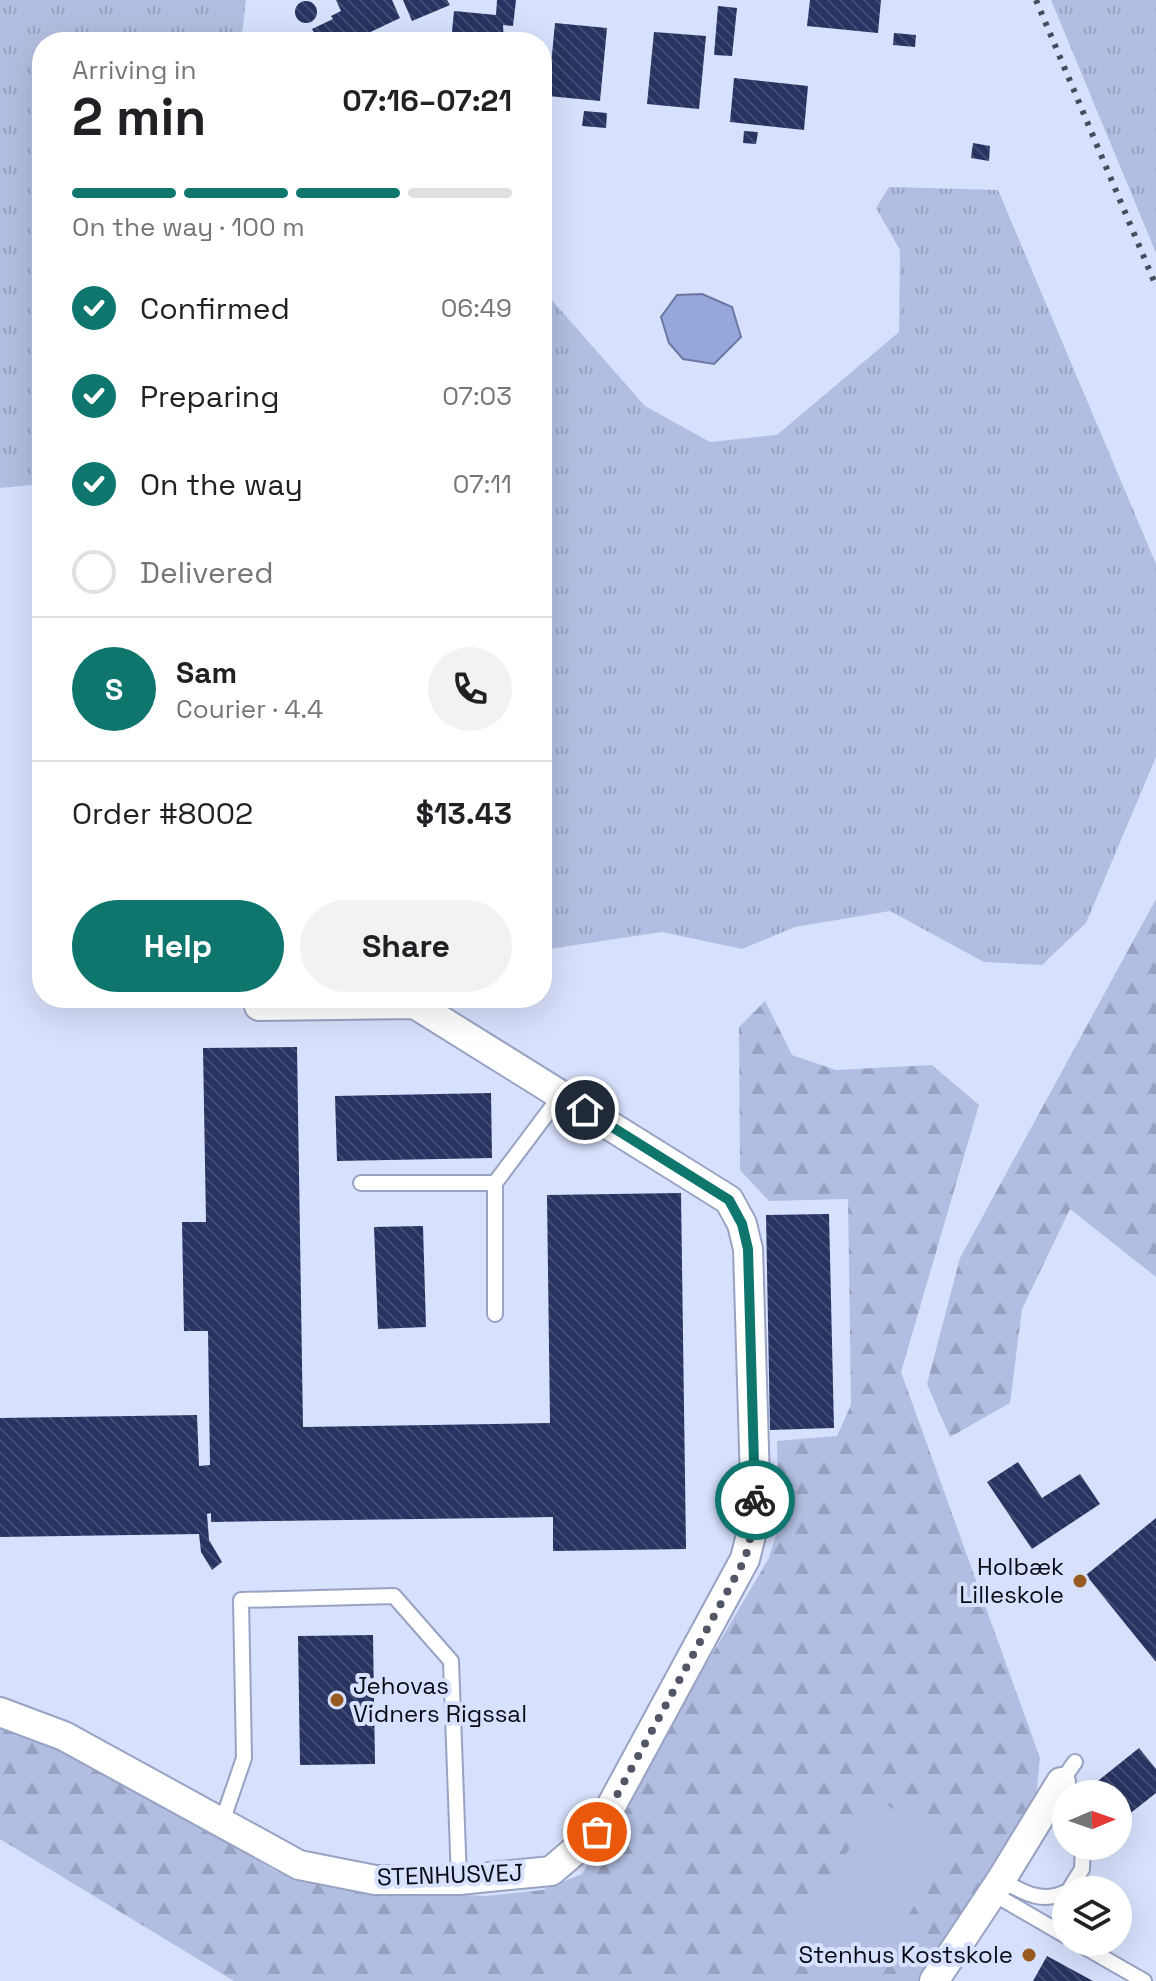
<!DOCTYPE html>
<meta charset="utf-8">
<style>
body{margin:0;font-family:"Space Grotesk",sans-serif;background:#f2f2f2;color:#202124;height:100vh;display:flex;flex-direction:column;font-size:30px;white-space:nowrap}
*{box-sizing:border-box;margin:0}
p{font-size:26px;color:#757577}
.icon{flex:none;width:44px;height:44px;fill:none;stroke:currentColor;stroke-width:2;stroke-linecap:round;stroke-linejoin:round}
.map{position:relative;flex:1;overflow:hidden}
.drawer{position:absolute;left:32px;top:32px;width:520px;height:976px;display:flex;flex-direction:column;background:#fff;border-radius:32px;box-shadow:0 8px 32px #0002}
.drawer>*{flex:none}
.needle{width:52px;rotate:88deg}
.controls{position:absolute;left:1052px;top:1780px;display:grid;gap:16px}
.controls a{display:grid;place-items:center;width:80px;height:80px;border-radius:50%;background:#fff;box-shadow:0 8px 32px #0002;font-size:40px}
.pin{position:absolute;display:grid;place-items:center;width:68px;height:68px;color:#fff;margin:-34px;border:4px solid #fff;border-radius:50%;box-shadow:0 2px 8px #0007}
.courier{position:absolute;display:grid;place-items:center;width:80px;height:80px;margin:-40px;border:6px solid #0f766e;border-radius:50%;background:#fff;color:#222;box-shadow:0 2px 10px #0007}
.summary em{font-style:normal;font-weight:600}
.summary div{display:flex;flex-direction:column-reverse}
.summary{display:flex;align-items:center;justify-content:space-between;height:136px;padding:0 40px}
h1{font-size:52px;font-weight:600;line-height:60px}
.bar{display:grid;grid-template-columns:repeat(4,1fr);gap:12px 8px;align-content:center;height:96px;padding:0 40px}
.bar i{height:10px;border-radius:6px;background:#e0e0e0}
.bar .selected{background:#0f766e}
.bar p{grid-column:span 4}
.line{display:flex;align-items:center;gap:20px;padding:0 40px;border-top:2px solid #e0e0e0}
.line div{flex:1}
.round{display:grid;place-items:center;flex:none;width:84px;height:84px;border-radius:42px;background:#f2f2f2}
ol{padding:0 40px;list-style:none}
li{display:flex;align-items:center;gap:24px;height:88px}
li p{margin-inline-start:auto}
li .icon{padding:8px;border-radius:50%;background:#0f766e;color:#fff;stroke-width:4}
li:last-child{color:#757577}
li i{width:44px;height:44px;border:4px solid #e0e0e0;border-radius:50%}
.primary-button{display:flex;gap:16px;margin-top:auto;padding:16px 40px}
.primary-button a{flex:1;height:92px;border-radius:48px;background:#0f766e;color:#fff;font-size:32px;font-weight:600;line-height:92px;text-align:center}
.primary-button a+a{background:#f2f2f2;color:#202124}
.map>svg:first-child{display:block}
.grass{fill:url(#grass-tufts)}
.forest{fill:url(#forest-firs)}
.pitch{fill:#b2bee1}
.water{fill:#96a7dd;stroke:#6b78a1;stroke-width:2}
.building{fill:url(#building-back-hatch)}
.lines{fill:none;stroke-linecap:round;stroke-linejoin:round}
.lane-casing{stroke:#98a3c3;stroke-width:18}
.street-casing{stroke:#98a3c3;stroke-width:32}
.lane{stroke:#fff;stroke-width:14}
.street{stroke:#fff;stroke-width:28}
.rail{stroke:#474c5c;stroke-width:6;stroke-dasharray:4 8;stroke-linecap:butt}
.done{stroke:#505666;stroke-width:8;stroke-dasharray:0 14.4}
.route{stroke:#0f766e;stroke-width:10}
.poi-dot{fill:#985b1f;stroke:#d7e0fc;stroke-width:3}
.labels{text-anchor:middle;stroke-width:8;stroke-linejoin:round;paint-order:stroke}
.poi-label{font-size:24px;fill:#080b16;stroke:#d7e0fc;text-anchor:end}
.street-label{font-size:24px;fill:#080b16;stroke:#d7e0fc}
</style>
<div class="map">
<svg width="1156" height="1981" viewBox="0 0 1156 1981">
<defs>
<pattern id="grass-tufts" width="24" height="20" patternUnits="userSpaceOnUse" patternTransform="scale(2)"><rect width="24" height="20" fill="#b2bee1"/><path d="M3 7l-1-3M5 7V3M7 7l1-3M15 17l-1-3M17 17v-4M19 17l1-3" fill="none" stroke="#98a2c0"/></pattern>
<pattern id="forest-firs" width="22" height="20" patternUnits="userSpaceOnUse" patternTransform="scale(2)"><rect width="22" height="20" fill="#b2bee1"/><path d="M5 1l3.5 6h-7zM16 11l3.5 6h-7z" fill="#98a2c0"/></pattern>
<pattern id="building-back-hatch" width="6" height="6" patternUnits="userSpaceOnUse" patternTransform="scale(2)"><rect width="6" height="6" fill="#273360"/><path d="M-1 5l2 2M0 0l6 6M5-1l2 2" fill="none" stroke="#434d72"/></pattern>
</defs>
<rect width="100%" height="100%" fill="#d7e0fc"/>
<!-- grass -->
<path class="grass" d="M0,0H246L241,42H42V484L0,488Z
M1051,0H1156V253Z
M889,187L998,190L1156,564V757L1086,923L1042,965L984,962L890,911L795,927L742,949L662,932L542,950V289L645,406L710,442L777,435L899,332L900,250L876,208Z"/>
<!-- forest -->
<path class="forest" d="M1156,899V1277L1070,1209L1022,1309L1010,1403L950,1437L927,1384L960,1258Z
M765,1001L792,1055L836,1070L932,1065L979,1105L901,1372L1040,1758L1035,1807L920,1981H234L0,1839V1728L24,1735L112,1776L279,1873L348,1889L486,1896L542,1890L582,1874L769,1558L778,1527L777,1441L837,1436L851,1405L848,1199L769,1201L740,1170L739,1027Z"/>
<!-- pitch -->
<path class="pitch" d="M881,1801L952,1848L865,1981H835L784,1948Z"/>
<!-- water -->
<path class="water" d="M702,294L732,307L741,337L714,364L683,359L669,343L661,317L677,295Z"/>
<!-- building -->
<path class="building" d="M336,0H392L400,18L360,37L363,42H319L312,29L333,19L331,16L341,11Z
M403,0H447L450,5L412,21Z
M497,0H516L513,26L503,25L504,42H451L454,11L496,15Z
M810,0H881L878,33L807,26Z
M295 12a11 11 0 1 1 22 0a11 11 0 1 1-22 0Z
M718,6L737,8L732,56L714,55Z
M555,23L607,28L600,101L548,96Z
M654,32L706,36L699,109L647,104Z
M894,33L916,35L915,47L893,45Z
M734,78L808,86L804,130L730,122Z
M584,111L607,113L606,128L582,126Z
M744,131L758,132L756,144L743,143Z
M973,143L990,146L989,161L971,158Z
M297,1047L303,1427L550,1423L547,1195L681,1193L686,1549L553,1551V1517L211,1522V1513L207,1514L209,1540L222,1562L212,1570L201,1552L199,1534L0,1537V1418L197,1415L199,1466L210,1465L208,1331H184L182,1222H206L203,1048Z
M491,1093L492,1158L337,1161L335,1096Z
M829,1214L834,1428L770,1430L766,1215Z
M423,1226L426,1327L378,1329L374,1227Z
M1018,1462L1042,1498L1080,1474L1100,1504L1032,1549L987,1482Z
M1156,1518V1662L1086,1575Z
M373,1635L375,1764L300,1765L298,1636Z
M1139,1748L1156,1769V1793L1118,1823V1794H1094L1089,1788Z
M1047,1956L1093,1981H1033Z"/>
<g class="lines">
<!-- lane casing -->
<g class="lane-casing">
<path id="lane" d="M361,1183H495V1314
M495,1183L561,1095
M1061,1782L1075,1762
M1045,1809L1066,1821
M222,1822L244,1758L241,1600L394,1596L451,1661L459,1880
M1001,1880C1023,1892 1041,1904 1066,1892
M1069,1890L1082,1869L1083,1846
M992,1893L1066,1936
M1076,1942L1144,1981"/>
</g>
<!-- street casing -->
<g class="street-casing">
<path id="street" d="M259,1006L414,1004
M0,1712L64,1736L299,1865L375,1880H459L551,1871L597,1832L745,1559L756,1515L748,1249L742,1224L729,1200L405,998
M934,1981L1001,1880L1061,1782"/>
</g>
<!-- lane -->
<use href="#lane" class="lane"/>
<!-- street -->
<use href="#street" class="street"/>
<!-- rail -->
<path class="rail" d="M1036,0L1156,286"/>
</g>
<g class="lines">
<!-- done -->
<path class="done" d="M597,1832L745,1559L756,1515L755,1500"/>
<!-- route -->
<path class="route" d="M585,1110L729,1200L742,1224L748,1249L755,1500"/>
</g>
<!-- markers -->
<g class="poi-dot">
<circle cx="1080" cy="1581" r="8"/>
<circle cx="337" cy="1700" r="8"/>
<circle cx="1029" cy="1955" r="8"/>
</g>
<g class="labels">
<!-- poi labels -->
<g class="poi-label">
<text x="1064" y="1575">Holbæk<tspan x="1064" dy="28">Lilleskole</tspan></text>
<text x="353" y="1694" text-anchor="start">Jehovas<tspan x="353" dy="28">Vidners Rigssal</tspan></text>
<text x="1013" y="1963">Stenhus Kostskole</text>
</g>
<!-- street labels -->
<g class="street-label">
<text transform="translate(450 1875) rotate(-2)" y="8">STENHUSVEJ</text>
</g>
</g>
</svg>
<div class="controls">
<a><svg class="needle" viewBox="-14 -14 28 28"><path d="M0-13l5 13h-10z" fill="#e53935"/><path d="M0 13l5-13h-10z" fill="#757577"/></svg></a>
<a><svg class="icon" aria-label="layers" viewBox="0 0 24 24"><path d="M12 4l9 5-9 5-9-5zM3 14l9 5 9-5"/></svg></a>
</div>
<div class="pin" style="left:597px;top:1832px;background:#ea580c"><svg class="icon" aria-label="bag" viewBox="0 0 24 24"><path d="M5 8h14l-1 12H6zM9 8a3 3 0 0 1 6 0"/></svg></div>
<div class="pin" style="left:585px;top:1110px;background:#1f2937"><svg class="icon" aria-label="home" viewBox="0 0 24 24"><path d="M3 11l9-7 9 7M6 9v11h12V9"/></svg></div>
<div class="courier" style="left:755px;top:1500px"><svg class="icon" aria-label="bike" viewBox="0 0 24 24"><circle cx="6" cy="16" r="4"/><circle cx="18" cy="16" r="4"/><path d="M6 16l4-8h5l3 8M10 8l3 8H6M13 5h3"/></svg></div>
<section class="drawer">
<div class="summary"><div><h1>2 min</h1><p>Arriving in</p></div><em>07:16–07:21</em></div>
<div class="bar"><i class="selected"></i><i class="selected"></i><i class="selected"></i><i></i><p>On the way · 100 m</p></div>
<ol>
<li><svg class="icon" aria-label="check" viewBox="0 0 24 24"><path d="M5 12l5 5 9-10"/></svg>Confirmed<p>06:49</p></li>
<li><svg class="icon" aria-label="check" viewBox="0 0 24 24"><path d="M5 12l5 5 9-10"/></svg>Preparing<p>07:03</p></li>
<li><svg class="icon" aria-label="check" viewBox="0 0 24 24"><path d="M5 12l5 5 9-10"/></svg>On the way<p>07:11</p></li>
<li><i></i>Delivered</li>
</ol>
<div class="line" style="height:144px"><b class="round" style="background:#0f766e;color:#fff">S</b><div><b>Sam</b><p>Courier · 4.4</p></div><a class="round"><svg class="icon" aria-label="phone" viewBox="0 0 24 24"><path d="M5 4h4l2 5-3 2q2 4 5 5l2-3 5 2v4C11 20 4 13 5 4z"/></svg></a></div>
<div class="line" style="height:104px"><div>Order #8002</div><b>$13.43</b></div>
<div class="primary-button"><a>Help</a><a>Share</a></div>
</section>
</div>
